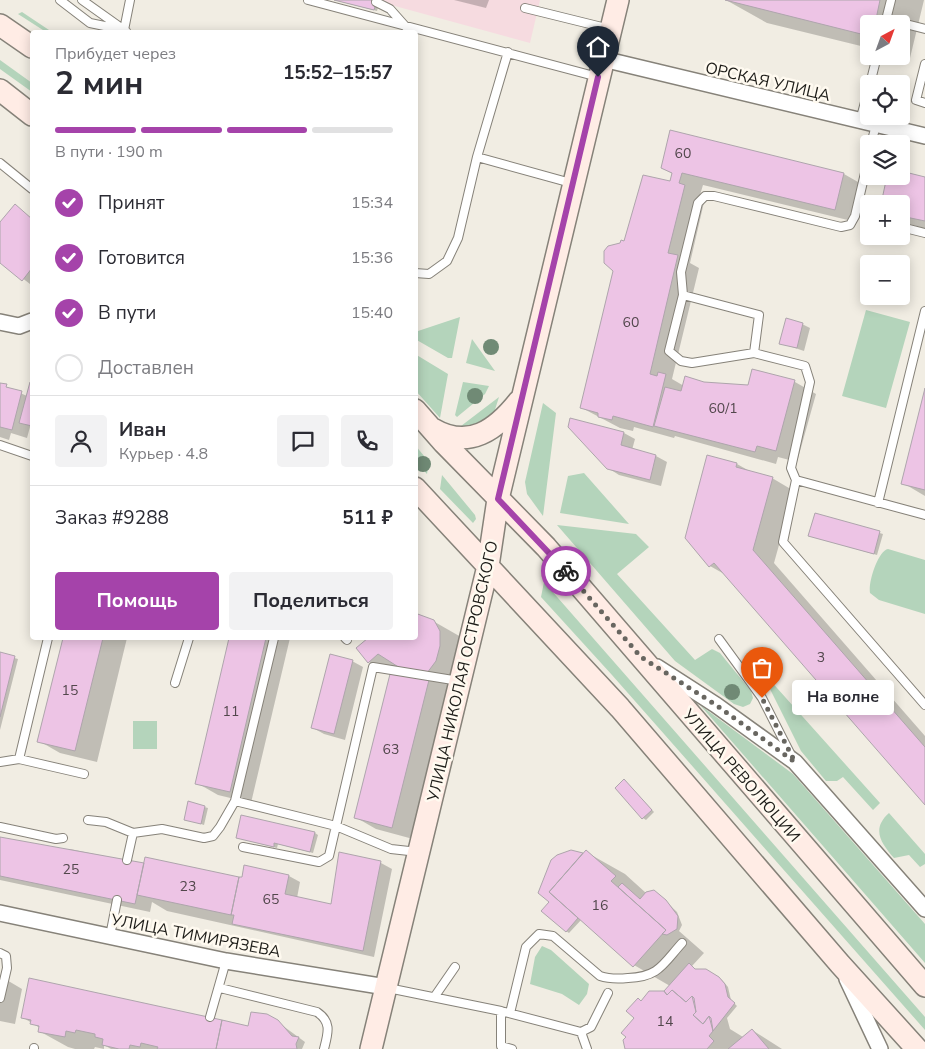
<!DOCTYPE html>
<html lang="ru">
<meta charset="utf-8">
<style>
body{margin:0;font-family:"Nunito Sans",sans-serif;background:#f2f2f3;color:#2b2b33;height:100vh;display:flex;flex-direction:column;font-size:19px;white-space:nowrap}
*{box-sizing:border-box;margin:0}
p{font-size:16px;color:#7c7c81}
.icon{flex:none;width:28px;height:28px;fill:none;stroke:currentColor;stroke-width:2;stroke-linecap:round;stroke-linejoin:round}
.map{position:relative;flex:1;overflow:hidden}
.drawer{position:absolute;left:30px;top:30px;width:388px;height:610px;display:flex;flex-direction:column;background:#fff;border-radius:5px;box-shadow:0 2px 12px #0003}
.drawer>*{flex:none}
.needle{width:32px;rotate:41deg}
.fabs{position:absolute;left:860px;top:15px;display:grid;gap:10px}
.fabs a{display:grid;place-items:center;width:50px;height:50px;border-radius:5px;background:#fff;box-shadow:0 2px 12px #0003;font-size:25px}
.pin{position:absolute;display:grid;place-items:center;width:42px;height:42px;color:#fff;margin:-51px -21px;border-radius:50% 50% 50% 0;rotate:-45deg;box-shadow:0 0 5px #0007}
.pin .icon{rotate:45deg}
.courier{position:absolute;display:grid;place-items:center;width:50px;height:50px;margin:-25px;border:4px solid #a543aa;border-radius:50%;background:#fff;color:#222;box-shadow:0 1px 6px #0007}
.bubble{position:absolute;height:35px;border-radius:5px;background:#fff;box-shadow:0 2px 12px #0003;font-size:16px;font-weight:700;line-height:35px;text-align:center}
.overview em{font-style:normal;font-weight:700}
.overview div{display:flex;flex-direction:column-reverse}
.overview{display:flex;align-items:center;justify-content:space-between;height:85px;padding:0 25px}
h1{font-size:32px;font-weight:700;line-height:38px}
.bar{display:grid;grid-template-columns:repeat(4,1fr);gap:8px 5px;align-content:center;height:60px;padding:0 25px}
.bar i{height:6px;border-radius:4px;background:#e1e1e2}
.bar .active{background:#a543aa}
.bar p{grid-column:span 4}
.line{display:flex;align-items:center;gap:12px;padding:0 25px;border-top:1px solid #e1e1e2}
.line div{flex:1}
.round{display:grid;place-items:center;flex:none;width:52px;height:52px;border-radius:5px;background:#f2f2f3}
ol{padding:0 25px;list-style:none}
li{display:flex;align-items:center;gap:15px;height:55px}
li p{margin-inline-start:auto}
li .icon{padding:5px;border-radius:50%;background:#a543aa;color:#fff;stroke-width:4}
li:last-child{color:#7c7c81}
li i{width:28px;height:28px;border:2px solid #e1e1e2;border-radius:50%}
.action{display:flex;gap:10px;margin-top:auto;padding:10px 25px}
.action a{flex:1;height:58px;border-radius:5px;background:#a543aa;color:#fff;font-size:20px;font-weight:700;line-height:58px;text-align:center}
.action a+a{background:#f2f2f3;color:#2b2b33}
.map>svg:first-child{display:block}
.commercial{fill:#f6dbe0}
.green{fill:#b4d4bb}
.shadow{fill:#0003}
.building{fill:#edc4e5;stroke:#aea5ac}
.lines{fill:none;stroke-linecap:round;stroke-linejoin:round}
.service-casing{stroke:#868279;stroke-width:10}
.minor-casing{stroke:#868279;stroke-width:18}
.secondary-casing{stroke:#868279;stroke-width:24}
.service{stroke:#fff;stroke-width:8}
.minor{stroke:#fff;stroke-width:15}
.secondary{stroke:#ffece5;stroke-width:21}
.tree{fill:#708a75}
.done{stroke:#686660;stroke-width:5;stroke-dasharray:0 9}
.route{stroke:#a543aa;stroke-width:6}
.labels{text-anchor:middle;stroke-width:5;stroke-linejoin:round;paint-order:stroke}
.number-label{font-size:14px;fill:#52474c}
.street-label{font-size:16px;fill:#1e1d19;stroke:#fffaf0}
</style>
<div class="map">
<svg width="925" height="1049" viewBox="0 0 925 1049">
<rect width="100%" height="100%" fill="#f1ede3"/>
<!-- commercial -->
<path class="commercial" d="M373,0H540L530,43Z"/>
<!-- green -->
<path class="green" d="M22,12L52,32H46L18,14Z
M0,60L32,83V92L0,69Z
M866,310L910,322L886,408L842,396Z
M460,317L452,358H448L415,339V332Z
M472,339L495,371L466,363Z
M415,354L448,374L440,418L415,390Z
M463,382L489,386L485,394L457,417L455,415Z
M499,397L492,419L461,432V426Z
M543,403L556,413L543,516L527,494L525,482Z
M415,445L429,462L427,474L415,461Z
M584,473L629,524L560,513L568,476Z
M442,475L475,515L476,519L473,523L440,489Z
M557,525L636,534L649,547L617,574L695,660L712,649L720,653L751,691L753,698L750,704L743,707L734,704L675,661Z
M888,549L925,560V614L879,600L870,593C868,582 878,551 888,549Z
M544,582L925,1017V1030L612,675L541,597Z
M760,669L880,803L873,810L843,777L837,781H826L801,751Z
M700,705L793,774L925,924V963Z
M133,721H157V749H133Z
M889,813L925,854V864L920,867L909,855L894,858C881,843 871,829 889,813Z
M542,946L551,950L589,984L587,994L579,1005L562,994L530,984L535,957Z"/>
<!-- shadow -->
<path class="shadow" d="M334,0H380L377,11Z
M454,0H489L486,8Z
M726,0H924L910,58L901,56V24H869V48L767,23Z
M662,168L844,174L865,186L856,222L703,185L700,195L705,198L690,263L699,268L672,379L684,386L704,383L749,386L795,382L816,394L797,462L778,457L776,464L675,436L674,438L634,427L633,431L620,428L582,408L625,242L670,183L673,174Z
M925,178V228L901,222V204Z
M15,206L32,219V280L30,284L0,261V224Z
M802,324L810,328L804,351L780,343Z
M0,384L27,396L31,384H32V429L30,427L27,438L11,433L9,440L0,437Z
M925,393V496L903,483Z
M571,419L624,433L635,439L632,450L656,456L667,462L661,486L619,475L608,468Z
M737,464L753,473L772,478L794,491L774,563L925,736V803L726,575L710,566Z
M816,514L883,534L877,555L810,536Z
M415,614L433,621L468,641L413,839L376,829L355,817L391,674L369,662L357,648L370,638H415Z
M64,638H127L97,762L60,753L39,741Z
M230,638H290L251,803L218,795L197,783Z
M0,654L18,659L0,730Z
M352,661L363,667L345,740L324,734L313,728Z
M625,781L654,812L646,820L643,818Z
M189,803L208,808L204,825L185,819Z
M315,833L318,835L313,853L278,844L277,848L237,838Z
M0,838L69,852L70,849L143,864L243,878L245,867L289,876L300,882L297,898L332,905L340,854L381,863L392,869L374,957L167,911L152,902L150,912L0,880Z
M571,852L583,855L586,852L625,874L646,893H657L677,912L682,925L679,931L704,953L692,966L696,970L710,972L722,980L728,987L731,1000L737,1006L727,1018L730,1029L743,1037L752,1030L782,1049H626L636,1018L670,986L634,965L582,919L569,933L566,931L551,902L540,893Z
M0,976L22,989L15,1024L0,1021Z
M22,1017L249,1027L275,1020L305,1042L302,1049H111L104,1045V1049L95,1047L94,1049H75L68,1047L39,1031L40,1028Z"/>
<!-- building -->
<path class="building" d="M334,0H377L374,10Z
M725,0H880L875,24H869V36Z
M670,130L844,173L835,210L682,173L679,183L685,185L668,253L678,255L650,374L657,376L658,372L666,374L653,427L613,416L612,420L598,417V413L580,408L613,271L604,263V251L608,246L620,243L621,240L624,241L643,175L670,181L672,173L661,168Z
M901,171L925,177V221L901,216V204H881L887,176H901Z
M15,204L32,219V268L22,281L0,263V222Z
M786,318L803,323L797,348L779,344Z
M752,369L795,380L776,451L757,446L755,452L654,426L665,387L681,391L685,376L704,382L748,385Z
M30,382L32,383V426L19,423Z
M0,383L7,384L6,387L22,391L12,430L0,427Z
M925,388V490L901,484Z
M570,418L624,432L621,445L656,455L650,480L607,469L568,427Z
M707,455L737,463L736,467L773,477L753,550L925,747V805L714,563L709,567L685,538Z
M815,513L880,531L874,554L808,536Z
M415,613L434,620L440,631V646L436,661L427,673L400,668L378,654L368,663L356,648L368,638H415Z
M63,638H103L75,751L37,742Z
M229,638H266L230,792L195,784Z
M0,652L15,656L0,717Z
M330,654L353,660L334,734L311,728Z
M391,670L429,680L392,828L354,818Z
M624,779L652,810L642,819L615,788Z
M188,801L205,806L201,824L184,820Z
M241,815L315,832L310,852L274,843V847L236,838Z
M0,837L144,863L135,904L0,876Z
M571,850L583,853L549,892L578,918L566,932L541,911L549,902L538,893L551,860L557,855Z
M586,850L616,876L611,881L666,930L633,967L549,892Z
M339,852L381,861L363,951L232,924L234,915H231L239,877H242L244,865L289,875L285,894L331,904Z
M145,857L239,877L231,915L137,895Z
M622,883L640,899L646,892L654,890L666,900L678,916L677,929L667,935L662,934L666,930L618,887Z
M689,963L695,969H706L719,977L725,984L728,997L735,1003L713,1031L709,1016L703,1024L693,1015L696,1012L692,996L686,1002L672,990L667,995L664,991Z
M29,978L222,1020L216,1049H157L158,1047L141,1043L140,1047L130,1045L129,1049H119L102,1045L103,1039L95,1037V1034L76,1030L75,1033L66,1031L65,1037L38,1032L39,1026L30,1024L31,1020L21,1018Z
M672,990L686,1002L692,996L694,998L696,1012L693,1015L703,1024L709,1016L711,1018L713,1031L709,1036L714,1041L707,1049H625L623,1040L626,1037L621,1033L634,1018L626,1011L638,998L641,1001L649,991H664L667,995Z
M251,1012L267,1014L278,1020L292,1036L299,1037L296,1044L297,1049H216L222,1020L248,1026Z
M752,1029L769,1049H728Z"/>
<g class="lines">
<!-- service casing -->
<g class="service-casing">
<path id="service" d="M60,0L90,23L124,30
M82,0L120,27
M308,0L598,77
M376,2L390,9L406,27
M525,8L610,29
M886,19L925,29
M885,24L891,0
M126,31L124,30L130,0
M925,64L916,100L925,103
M870,84L877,56
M860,121L869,87
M871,144L876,125
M477,157L571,183
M0,163L32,189
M866,217H869
M901,227L925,233
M415,273L429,274L447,261L458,238L477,157L508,52
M683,295L681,272L698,203L705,196H714L841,227L850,225L855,216L869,156
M754,353L759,315L683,295L669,351L681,361L692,363L754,353L805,366L810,382L791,468L796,480L783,542L925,705
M0,445L32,456
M796,480L925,515
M878,503L925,311
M48,638L19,759L84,774
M345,638L347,640
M719,639L762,698L790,753
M175,683L189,638
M0,762L19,759
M235,801L336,826L391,849L418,852
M88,820L106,822L133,833
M0,827L56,839L63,838
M243,847L319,862L329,856L373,667L459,681
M127,860L133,833L162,829L204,838L213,836L220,827L235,801L274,638
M110,936L117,900
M0,953L6,956L7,968L0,998
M220,988L317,1012C332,1022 328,1033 324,1049
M388,988L501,1011L581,1032L587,1049
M435,996L455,967
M501,1011V1046L512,1049
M510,1013L526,947L539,934L553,936L600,976C609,979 618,979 628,978C659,977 663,964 682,943
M210,1017L226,961
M581,1032L591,1027L608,993
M34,1049V1048"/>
</g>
<!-- minor casing -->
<g class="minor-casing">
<path id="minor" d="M603,59L925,136
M0,322L19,326L32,321
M657,667L716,705L795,762L925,909
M0,913L226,961L386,987
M847,979L880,1049"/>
</g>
<!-- secondary casing -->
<g class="secondary-casing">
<path id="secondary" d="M0,25L32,47
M0,90L32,115
M415,410L444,443L546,547L925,986
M433,429C469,450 496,430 519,401
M415,488L620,708L840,964L917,1049
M371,1049L488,566L498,499L618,0"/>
</g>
<!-- service -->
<use href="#service" class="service"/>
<!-- minor -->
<use href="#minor" class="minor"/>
<!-- secondary -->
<use href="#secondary" class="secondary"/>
</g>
<!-- trees -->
<g class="tree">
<circle cx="491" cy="347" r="8"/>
<circle cx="475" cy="396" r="8"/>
<circle cx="423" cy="464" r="8"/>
<circle cx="732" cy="692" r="8"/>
</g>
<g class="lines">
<!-- done -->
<path class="done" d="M566,571L641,657L716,705L795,762L762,698"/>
<!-- route -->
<path class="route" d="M566,571L498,499L598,77"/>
</g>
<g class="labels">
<!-- number labels -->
<g class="number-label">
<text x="683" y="158">60</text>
<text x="631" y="327">60</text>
<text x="723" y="413">60/1</text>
<text x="821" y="662">3</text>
<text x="70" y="695">15</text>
<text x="231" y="716">11</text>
<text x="391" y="754">63</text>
<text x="71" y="874">25</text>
<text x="188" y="891">23</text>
<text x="271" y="904">65</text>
<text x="600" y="910">16</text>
<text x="665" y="1026">14</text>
</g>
<!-- street labels -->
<g class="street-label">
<text transform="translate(768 81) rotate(13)" y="6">ОРСКАЯ УЛИЦА</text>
<text transform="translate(462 671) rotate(-77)" y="6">УЛИЦА НИКОЛАЯ ОСТРОВСКОГО</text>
<text transform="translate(742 775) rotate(49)" y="6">УЛИЦА РЕВОЛЮЦИИ</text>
<text transform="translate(196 935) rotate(11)" y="6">УЛИЦА ТИМИРЯЗЕВА</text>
</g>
</g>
</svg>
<div class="fabs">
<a><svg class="needle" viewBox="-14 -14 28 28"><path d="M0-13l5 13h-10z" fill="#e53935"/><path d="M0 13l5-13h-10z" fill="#7c7c81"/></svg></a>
<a><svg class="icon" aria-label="locate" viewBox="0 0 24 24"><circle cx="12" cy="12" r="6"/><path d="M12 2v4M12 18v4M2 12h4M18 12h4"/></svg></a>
<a><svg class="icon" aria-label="layers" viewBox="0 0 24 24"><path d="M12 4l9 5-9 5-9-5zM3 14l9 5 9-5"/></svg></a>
<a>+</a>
<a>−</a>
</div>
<div class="pin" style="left:762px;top:698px;background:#ea580c"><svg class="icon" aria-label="bag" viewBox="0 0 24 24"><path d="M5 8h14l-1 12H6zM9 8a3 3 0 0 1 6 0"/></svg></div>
<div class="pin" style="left:598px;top:77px;background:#1f2937"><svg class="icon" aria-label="home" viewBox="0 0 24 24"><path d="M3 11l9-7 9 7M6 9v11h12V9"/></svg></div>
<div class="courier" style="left:566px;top:571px"><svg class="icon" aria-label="bike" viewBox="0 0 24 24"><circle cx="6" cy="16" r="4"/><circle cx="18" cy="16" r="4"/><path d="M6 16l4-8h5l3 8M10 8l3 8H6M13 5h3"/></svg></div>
<div class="bubble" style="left:792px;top:680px;width:102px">На волне</div>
<section class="drawer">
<div class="overview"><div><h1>2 мин</h1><p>Прибудет через</p></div><em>15:52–15:57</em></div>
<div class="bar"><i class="active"></i><i class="active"></i><i class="active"></i><i></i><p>В пути · 190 m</p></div>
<ol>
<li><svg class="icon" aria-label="check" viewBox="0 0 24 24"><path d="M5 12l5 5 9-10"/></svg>Принят<p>15:34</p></li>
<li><svg class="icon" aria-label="check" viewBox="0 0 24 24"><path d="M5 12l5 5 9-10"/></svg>Готовится<p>15:36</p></li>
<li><svg class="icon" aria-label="check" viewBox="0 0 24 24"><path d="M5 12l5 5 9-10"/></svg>В пути<p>15:40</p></li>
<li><i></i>Доставлен</li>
</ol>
<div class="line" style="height:90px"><a class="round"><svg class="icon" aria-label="person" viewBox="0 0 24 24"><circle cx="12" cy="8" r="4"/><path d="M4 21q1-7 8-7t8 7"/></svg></a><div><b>Иван</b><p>Курьер · 4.8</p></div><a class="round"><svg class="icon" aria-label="chat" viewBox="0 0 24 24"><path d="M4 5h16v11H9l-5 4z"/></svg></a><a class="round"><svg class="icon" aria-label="phone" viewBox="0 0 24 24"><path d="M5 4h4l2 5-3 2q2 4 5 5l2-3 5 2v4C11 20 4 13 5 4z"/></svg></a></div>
<div class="line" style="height:65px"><div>Заказ #9288</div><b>511 ₽</b></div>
<div class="action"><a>Помощь</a><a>Поделиться</a></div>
</section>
</div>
